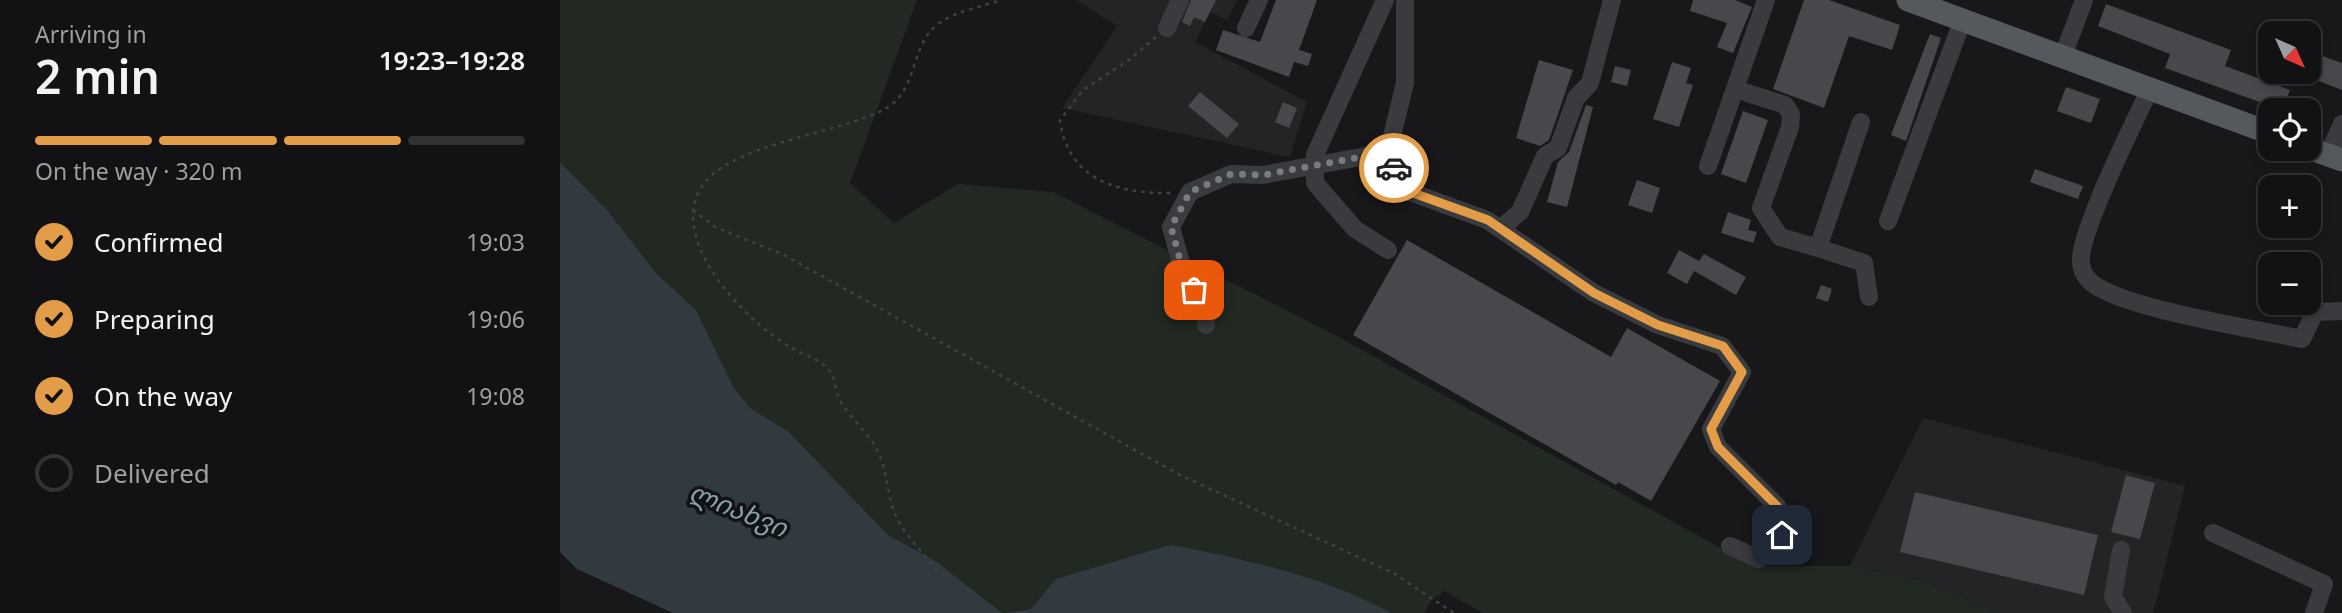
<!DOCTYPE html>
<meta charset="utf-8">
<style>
body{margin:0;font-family:"Noto Sans","Noto Sans Georgian",sans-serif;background:#1f2022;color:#f1f3f6;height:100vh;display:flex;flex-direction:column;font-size:26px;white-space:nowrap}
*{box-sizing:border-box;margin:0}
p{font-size:23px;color:#9c9ea0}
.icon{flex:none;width:38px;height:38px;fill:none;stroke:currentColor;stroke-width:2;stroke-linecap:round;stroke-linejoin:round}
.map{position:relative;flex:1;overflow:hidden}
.drawer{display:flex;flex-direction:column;background:#121214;width:560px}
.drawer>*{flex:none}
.needle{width:46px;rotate:135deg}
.buttons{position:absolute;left:1698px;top:21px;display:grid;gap:14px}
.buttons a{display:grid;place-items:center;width:63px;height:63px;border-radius:14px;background:#121214;box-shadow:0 4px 10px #0003,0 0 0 2px #313234;font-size:35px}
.pin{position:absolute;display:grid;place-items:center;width:60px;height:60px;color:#fff;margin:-30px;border-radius:14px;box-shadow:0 4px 10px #0006}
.courier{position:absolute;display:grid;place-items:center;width:70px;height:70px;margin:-35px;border:5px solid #e39c47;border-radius:50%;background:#fff;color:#222;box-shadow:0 2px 9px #0007}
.head em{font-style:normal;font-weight:600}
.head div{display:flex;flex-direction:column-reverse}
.head{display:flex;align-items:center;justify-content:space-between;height:119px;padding:0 35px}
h1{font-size:46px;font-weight:600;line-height:52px}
.bar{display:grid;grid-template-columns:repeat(4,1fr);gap:10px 7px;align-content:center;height:84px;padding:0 35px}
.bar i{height:9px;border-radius:5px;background:#313234}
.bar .selected{background:#e39c47}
.bar p{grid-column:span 4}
ol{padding:0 35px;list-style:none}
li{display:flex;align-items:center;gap:21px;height:77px}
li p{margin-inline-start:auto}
li .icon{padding:7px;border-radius:50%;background:#e39c47;color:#111;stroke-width:4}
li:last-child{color:#9c9ea0}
li i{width:38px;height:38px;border:4px solid #313234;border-radius:50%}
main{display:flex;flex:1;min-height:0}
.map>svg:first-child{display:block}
.built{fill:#242427}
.green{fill:#222922}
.water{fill:#313a3f}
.building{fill:#47484c}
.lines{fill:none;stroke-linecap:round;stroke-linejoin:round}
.path{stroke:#3f4245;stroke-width:2.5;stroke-dasharray:3.5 5;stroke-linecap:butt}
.minor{stroke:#393b3e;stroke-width:18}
.major{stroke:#55585d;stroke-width:23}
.done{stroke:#787b81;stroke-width:7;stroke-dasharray:0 12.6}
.route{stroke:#e39c47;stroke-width:9}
.labels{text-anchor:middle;stroke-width:7;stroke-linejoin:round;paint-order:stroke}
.water-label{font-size:26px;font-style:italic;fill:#86a1b0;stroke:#131315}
</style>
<main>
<section class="drawer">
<div class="head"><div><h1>2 min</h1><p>Arriving in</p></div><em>19:23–19:28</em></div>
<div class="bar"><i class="selected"></i><i class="selected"></i><i class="selected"></i><i></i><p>On the way · 320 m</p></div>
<ol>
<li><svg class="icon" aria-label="check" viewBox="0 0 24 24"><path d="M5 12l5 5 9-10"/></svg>Confirmed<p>19:03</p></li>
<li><svg class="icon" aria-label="check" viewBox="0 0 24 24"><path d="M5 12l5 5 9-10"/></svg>Preparing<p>19:06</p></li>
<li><svg class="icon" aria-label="check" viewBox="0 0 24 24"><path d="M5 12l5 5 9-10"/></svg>On the way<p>19:08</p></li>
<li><i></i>Delivered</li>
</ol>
</section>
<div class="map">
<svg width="1782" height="613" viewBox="0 0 1782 613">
<rect width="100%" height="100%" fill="#18181a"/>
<!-- built -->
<path class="built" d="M516,0H677L667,20L650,12L635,42L747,102L730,157L502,108L557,26Z
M1363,418L1625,486L1593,613H1440L1363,581L1290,566Z"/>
<!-- green -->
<path class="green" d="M0,0H357L290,183L334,223L398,184L493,192L773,334L1193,566H1290L1363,581L1440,613H922L884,591L871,601L864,613H831L776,588L683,559L497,579L471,609L442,613L377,562L328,535L229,432L190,408L174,388L136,310L96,273L48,211L0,162Z"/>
<!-- water -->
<path class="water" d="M0,162L48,211L96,273L136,310L174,388L190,408L229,432L328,535L377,562L442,613H113L17,569L0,552Z
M610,545C686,559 763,576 831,613H444L471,609L496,579Z"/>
<!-- building -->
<path class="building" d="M631,0H656L645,22L634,17L630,26L622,22Z
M716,0H757L739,50L752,54L748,66L734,62L729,77L656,50L663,30L700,42Z
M1133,0H1175L1192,7L1173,53L1157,47L1167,23L1130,11Z
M1244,0H1269L1340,25L1332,50L1289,36L1264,108L1213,89Z
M1546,4L1671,50L1665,66L1730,90L1722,110L1605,68L1610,54L1538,26Z
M1370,34L1381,38L1346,141L1331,135Z
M1760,55L1782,63V90L1751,78Z
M979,60L1013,70L989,140L980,146L956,138Z
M1112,62L1131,68L1126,83L1133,85L1119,127L1093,119Z
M1055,66L1071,70L1067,86L1051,82Z
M1506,87L1540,99L1531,123L1497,111Z
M640,92L679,124L667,138L628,106Z
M723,102L737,108L729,128L715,122Z
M1026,105L1033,107L1007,207L987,202L998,162L1009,152Z
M1183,111L1208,120L1186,183L1161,174Z
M1475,169L1523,186L1518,199L1470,182Z
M1077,180L1100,188L1092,213L1068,205Z
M1168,212L1191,220L1188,230L1197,232L1193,243L1161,233Z
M847,240L1051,357L1067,328L1160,381L1091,501L1058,482L1056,485L793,335Z
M1119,250L1139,261L1144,254L1186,277L1176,295L1134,271L1127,284L1107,273Z
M1261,285L1272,289L1268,302L1256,298Z
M1566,475L1595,483L1580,539L1551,532Z
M1355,492L1538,535L1524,595L1340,552Z"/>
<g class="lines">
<!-- path -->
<path class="path" d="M596,37L569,60L523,90L500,120C508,181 559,194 613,193
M133,210L155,227L224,255L620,475L833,573L894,613
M377,571C365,554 344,535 336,516C327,497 328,474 319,454C311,434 289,419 279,398C275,391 276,380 271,373C261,358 246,357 232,348C189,324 111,246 139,191C163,144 279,134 325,109C358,91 350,46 377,25C394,11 421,7 441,0"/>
<!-- minor -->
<path class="minor" d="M825,0L755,155V183L795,229L828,250
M845,0V83L828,152L842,189L927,220L1034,293L1098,325L1162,346L1182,372L1151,429L1158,447L1217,506L1221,535L1199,559L1170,546
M607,28L620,0
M686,28L699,0
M1503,56L1524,0
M1175,89L1225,105L1231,114L1230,127L1201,208L1220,237L1258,248L1301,122
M1590,89C1575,120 1519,233 1521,261C1521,271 1525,277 1532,283C1564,309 1697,329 1742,339L1755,312L1782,311
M1768,155L1782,124
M1148,166L1206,0
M1328,221L1403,19
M940,229L960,212L985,156L998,148L1016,98L1030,83L1052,0
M1258,248L1304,263L1309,297
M646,325L645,306L624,274L611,227L630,192L671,174L703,175L828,152
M1653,533L1764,584L1754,613
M1561,550L1553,597L1563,613"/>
<!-- major -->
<path class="major" d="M1348,0L1710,133
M1748,148L1782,160"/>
</g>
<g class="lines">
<!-- done -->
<path class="done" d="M634,290L624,274L611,227L630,192L671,174L703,175L828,152L834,168"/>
<!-- route -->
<path class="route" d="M834,168L842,189L928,220L1034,293L1098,325L1163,346L1182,372L1151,429L1158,447L1217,506L1222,535"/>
</g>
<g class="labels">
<!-- water labels -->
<g class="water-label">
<text transform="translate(178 510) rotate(22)" y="9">ლიახვი</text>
</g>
</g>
</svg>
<div class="buttons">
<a><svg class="needle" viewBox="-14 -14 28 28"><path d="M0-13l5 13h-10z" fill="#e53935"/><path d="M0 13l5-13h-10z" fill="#9c9ea0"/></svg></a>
<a><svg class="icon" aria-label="locate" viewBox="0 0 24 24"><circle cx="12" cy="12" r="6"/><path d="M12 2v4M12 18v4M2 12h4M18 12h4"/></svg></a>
<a>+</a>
<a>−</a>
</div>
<div class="pin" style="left:634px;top:290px;background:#ea580c"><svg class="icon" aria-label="bag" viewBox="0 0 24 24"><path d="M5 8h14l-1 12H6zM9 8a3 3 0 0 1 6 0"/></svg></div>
<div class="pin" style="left:1222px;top:535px;background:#1f2937"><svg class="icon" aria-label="home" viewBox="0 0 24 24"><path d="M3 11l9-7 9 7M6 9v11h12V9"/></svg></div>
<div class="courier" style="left:834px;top:168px"><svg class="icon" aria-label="car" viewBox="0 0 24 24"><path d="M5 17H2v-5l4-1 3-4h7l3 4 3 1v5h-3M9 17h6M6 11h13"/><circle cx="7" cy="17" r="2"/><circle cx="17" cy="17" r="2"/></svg></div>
</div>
</main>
